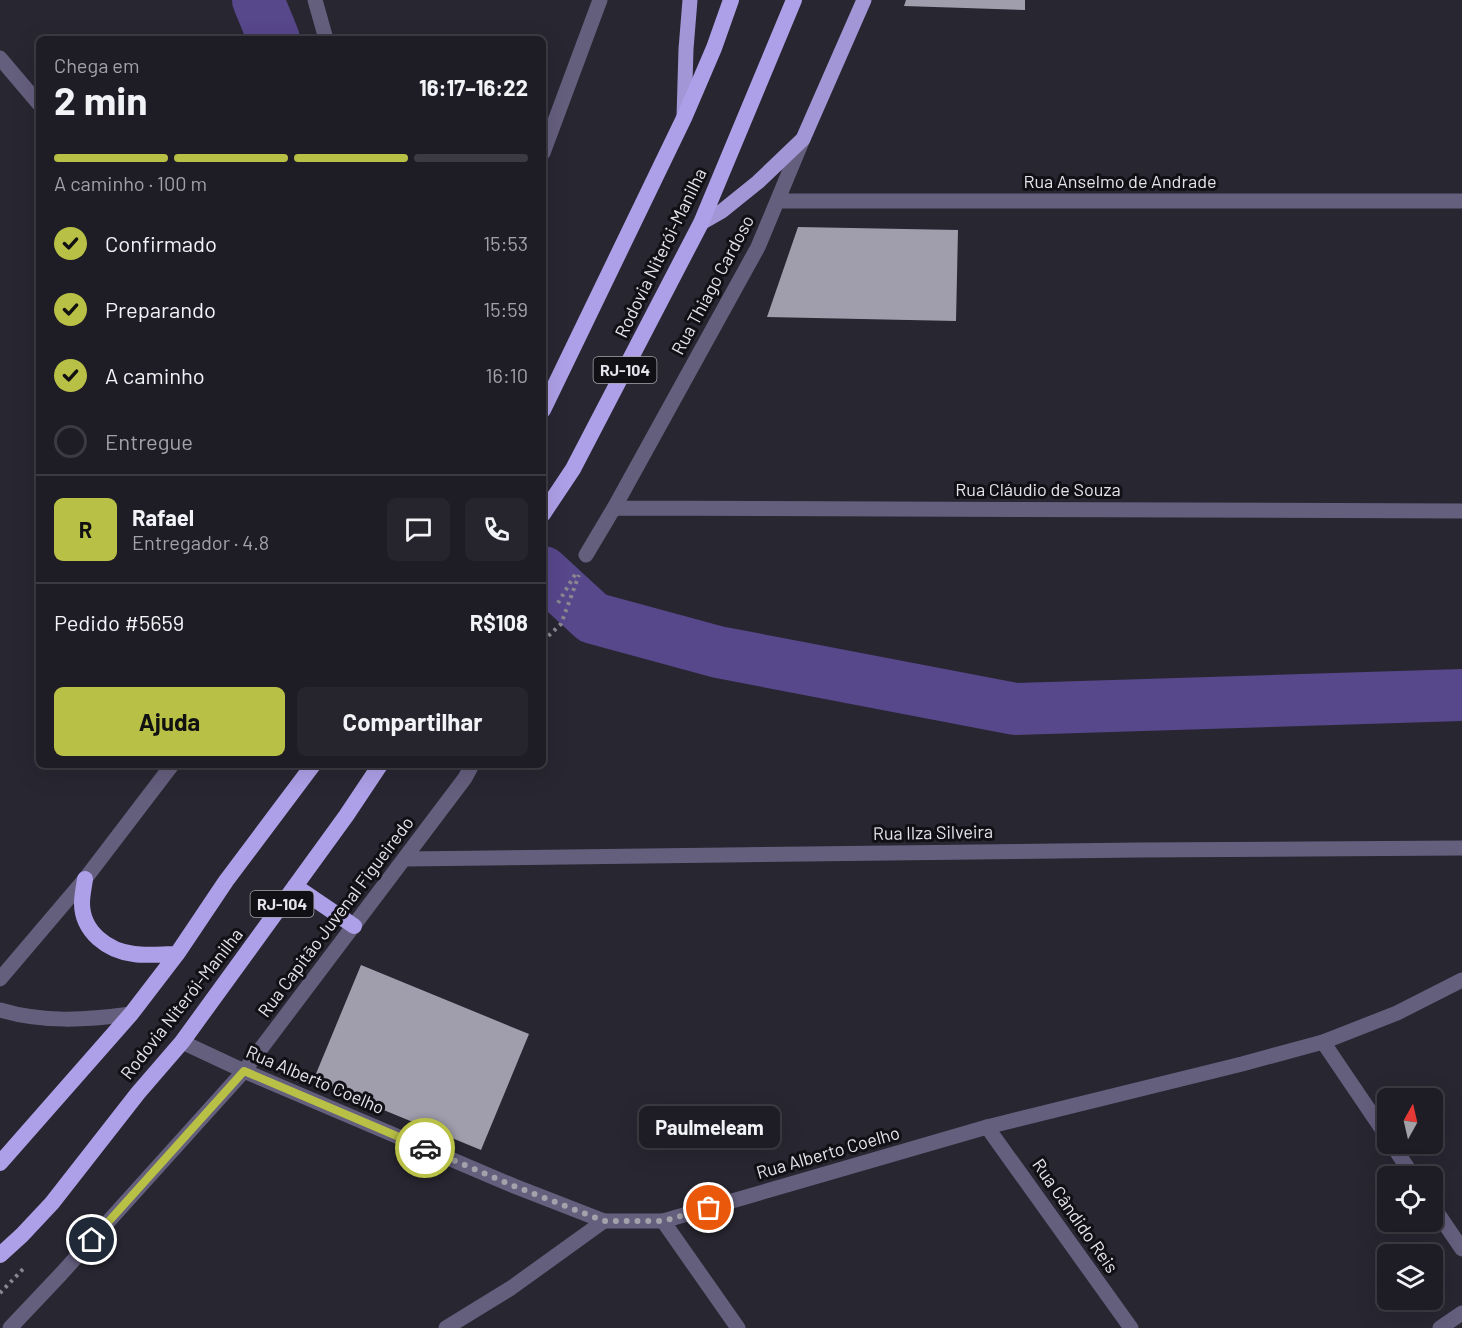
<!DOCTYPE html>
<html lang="pt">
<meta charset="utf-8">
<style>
body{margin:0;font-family:Barlow,sans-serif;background:#26252d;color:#f1f3f6;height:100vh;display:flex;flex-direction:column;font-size:22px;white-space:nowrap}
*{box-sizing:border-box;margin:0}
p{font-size:20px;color:#a1a1a7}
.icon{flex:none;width:33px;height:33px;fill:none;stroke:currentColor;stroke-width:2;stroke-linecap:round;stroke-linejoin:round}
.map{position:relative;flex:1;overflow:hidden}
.side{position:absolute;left:36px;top:36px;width:510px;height:732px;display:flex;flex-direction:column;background:#1e1c25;border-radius:9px;box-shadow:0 6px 24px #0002,0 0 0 2px #3c3a42}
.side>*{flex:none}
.needle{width:39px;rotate:8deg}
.tools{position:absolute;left:1377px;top:1088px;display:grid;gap:12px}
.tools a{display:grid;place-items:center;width:66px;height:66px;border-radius:9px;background:#1e1c25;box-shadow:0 6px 24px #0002,0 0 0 2px #3c3a42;font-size:30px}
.pin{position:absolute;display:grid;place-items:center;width:51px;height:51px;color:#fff;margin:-26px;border:3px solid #fff;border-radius:50%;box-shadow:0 2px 6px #0007}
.courier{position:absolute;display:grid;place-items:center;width:60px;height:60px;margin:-30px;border:4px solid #b9c046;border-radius:50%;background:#fff;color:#222;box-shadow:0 2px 8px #0007}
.bubble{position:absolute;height:42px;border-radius:9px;background:#1e1c25;box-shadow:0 6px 24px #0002,0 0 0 2px #3c3a42;font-size:20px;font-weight:700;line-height:42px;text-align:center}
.summary em{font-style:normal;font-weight:700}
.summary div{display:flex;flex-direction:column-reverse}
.summary{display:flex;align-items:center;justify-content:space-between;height:102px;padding:0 18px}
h1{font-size:39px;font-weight:700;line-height:45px}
.bar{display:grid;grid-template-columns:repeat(4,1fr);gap:9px 6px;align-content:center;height:72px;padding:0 18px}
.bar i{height:8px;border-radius:4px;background:#3c3a42}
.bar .on{background:#b9c046}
.bar p{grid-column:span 4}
.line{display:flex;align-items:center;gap:15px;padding:0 18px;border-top:2px solid #3c3a42}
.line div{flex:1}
.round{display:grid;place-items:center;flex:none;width:63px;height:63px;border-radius:9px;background:#26252d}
ol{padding:0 18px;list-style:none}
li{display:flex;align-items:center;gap:18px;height:66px}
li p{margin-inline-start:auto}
li .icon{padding:6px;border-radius:50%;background:#b9c046;color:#111;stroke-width:4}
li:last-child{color:#a1a1a7}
li i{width:33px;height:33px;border:3px solid #3c3a42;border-radius:50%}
.button{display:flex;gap:12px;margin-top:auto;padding:12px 18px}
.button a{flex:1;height:69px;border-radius:9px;background:#b9c046;color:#111;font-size:24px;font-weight:700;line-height:69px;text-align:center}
.button a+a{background:#26252d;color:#f1f3f6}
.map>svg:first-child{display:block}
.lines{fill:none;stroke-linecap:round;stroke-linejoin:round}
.river{stroke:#57478b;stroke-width:52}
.building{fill:#a09ead}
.path{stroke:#898891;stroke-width:4;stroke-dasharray:3 4.5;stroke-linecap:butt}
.minor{stroke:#655f7e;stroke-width:15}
.tertiary{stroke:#655f7e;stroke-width:15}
.primary{stroke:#a296d6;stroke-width:15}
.trunk{stroke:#aea0e8;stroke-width:16}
.done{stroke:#a3a2ab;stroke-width:6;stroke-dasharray:0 10.8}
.route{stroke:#b9c046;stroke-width:8}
.labels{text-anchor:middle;stroke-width:6;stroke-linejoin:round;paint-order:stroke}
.shield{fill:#101015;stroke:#a5a4ac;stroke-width:1.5}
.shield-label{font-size:16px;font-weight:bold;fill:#e5e4ec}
.street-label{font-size:18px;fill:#e5e4ec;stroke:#101015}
</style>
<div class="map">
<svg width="1462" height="1328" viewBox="0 0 1462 1328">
<rect width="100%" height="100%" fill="#282631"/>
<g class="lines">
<!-- river -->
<path class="river" d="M258,0L274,39
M543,572L593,618L718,652L1015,709L1462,695"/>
</g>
<!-- building -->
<path class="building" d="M906,0H1025V10L904,6Z
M798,227L958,230L956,321L767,317Z
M361,965L529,1034L481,1150L313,1081Z"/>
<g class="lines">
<!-- path -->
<path class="path" d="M558,603L576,573
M543,641L561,624L579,575
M0,1293L26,1266"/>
<!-- minor -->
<path class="minor" d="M315,0L326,39
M0,58L39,104
M543,153L600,0
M778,201H1462
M614,508L1462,511
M586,555L614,508L758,247L803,139
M405,859L1139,850L1462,848
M0,979L85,879L172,765
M0,1010C43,1023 87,1020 131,1014
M1323,1042L1388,1138
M987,1127L1131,1328
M1391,1143L1413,1176
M1432,1205L1462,1249
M663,1221L738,1328
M10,1328L61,1274L244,1071L465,778L472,765
M446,1328L511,1288L604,1221
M1440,1328L1462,1313"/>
<!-- tertiary -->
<path class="tertiary" d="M182,1042L244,1071L514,1186L604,1221H663L987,1127L1242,1064L1323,1042L1397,1013L1462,980"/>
<!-- primary -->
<path class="primary" d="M684,117L686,49L690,0
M701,223L722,211L758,182L803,139L864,0"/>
<!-- trunk -->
<path class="trunk" d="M543,410L684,118L714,48L731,0
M543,514L573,469L701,223L794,0
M85,879C84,887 82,895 82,903C82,932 108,951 134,954C148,956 163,954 177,954
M295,886L354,926
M0,1163L131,1014L177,954L226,881L313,765
M0,1255L22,1235L52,1203L138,1093L182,1042L346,816L380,765"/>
</g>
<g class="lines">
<!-- done -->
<path class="done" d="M425,1148L514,1186L604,1221H663L709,1208"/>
<!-- route -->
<path class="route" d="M92,1240L244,1071L425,1148"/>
</g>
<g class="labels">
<!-- shield labels -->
<g class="shield">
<rect x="593.5" y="357" width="63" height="26" rx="4.5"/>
<rect x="250.5" y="891" width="63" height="26" rx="4.5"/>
</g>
<g class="shield-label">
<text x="625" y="376">RJ-104</text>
<text x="282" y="910">RJ-104</text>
</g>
<!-- street labels -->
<g class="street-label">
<text x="1120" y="188">Rua Anselmo de Andrade</text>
<text transform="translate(661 253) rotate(-64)" y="6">Rodovia Niterói-Manilha</text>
<text transform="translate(713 285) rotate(-62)" y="6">Rua Thiago Cardoso</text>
<text x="1038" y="496">Rua Cláudio de Souza</text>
<text transform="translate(933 833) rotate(-1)" y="6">Rua Ilza Silveira</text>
<text transform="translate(336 917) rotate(-53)" y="6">Rua Capitão Juvenal Figueiredo</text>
<text transform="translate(182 1004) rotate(-52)" y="6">Rodovia Niterói-Manilha</text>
<text transform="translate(315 1080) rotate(23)" y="6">Rua Alberto Coelho</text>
<text transform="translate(828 1153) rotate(-16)" y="6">Rua Alberto Coelho</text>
<text transform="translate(1075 1216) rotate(55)" y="6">Rua Cândido Reis</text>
</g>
</g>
</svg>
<div class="tools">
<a><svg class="needle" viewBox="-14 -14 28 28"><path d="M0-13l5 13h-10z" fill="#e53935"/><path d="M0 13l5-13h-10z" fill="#a1a1a7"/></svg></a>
<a><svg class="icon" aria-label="locate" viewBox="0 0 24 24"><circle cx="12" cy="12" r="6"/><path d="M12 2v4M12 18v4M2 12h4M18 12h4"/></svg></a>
<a><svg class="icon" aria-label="layers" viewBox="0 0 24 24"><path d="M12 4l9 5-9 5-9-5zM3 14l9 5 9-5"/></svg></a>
</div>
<div class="pin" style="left:709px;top:1208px;background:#ea580c"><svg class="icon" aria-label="bag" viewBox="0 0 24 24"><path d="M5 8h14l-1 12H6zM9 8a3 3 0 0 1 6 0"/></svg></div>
<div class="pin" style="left:92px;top:1240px;background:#1f2937"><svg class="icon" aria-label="home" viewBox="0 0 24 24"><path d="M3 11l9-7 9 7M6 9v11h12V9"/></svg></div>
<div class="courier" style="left:425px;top:1148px"><svg class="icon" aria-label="car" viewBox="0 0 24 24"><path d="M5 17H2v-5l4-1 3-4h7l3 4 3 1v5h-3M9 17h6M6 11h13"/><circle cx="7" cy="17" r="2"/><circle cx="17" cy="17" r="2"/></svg></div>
<div class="bubble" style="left:639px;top:1106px;width:141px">Paulmeleam</div>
<section class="side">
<div class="summary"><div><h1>2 min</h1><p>Chega em</p></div><em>16:17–16:22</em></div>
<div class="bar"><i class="on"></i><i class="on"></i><i class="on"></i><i></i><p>A caminho · 100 m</p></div>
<ol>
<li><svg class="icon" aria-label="check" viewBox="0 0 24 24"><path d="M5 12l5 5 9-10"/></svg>Confirmado<p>15:53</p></li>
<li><svg class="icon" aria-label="check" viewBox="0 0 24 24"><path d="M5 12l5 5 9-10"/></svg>Preparando<p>15:59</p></li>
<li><svg class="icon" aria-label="check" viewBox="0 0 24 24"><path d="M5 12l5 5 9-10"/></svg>A caminho<p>16:10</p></li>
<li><i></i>Entregue</li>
</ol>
<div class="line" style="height:108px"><b class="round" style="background:#b9c046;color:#111">R</b><div><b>Rafael</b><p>Entregador · 4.8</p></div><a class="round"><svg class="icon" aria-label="chat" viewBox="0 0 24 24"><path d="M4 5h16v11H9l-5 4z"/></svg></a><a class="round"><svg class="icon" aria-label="phone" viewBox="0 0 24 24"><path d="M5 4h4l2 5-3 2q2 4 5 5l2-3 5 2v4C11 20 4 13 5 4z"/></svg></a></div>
<div class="line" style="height:78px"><div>Pedido #5659</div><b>R$108</b></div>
<div class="button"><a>Ajuda</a><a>Compartilhar</a></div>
</section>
</div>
